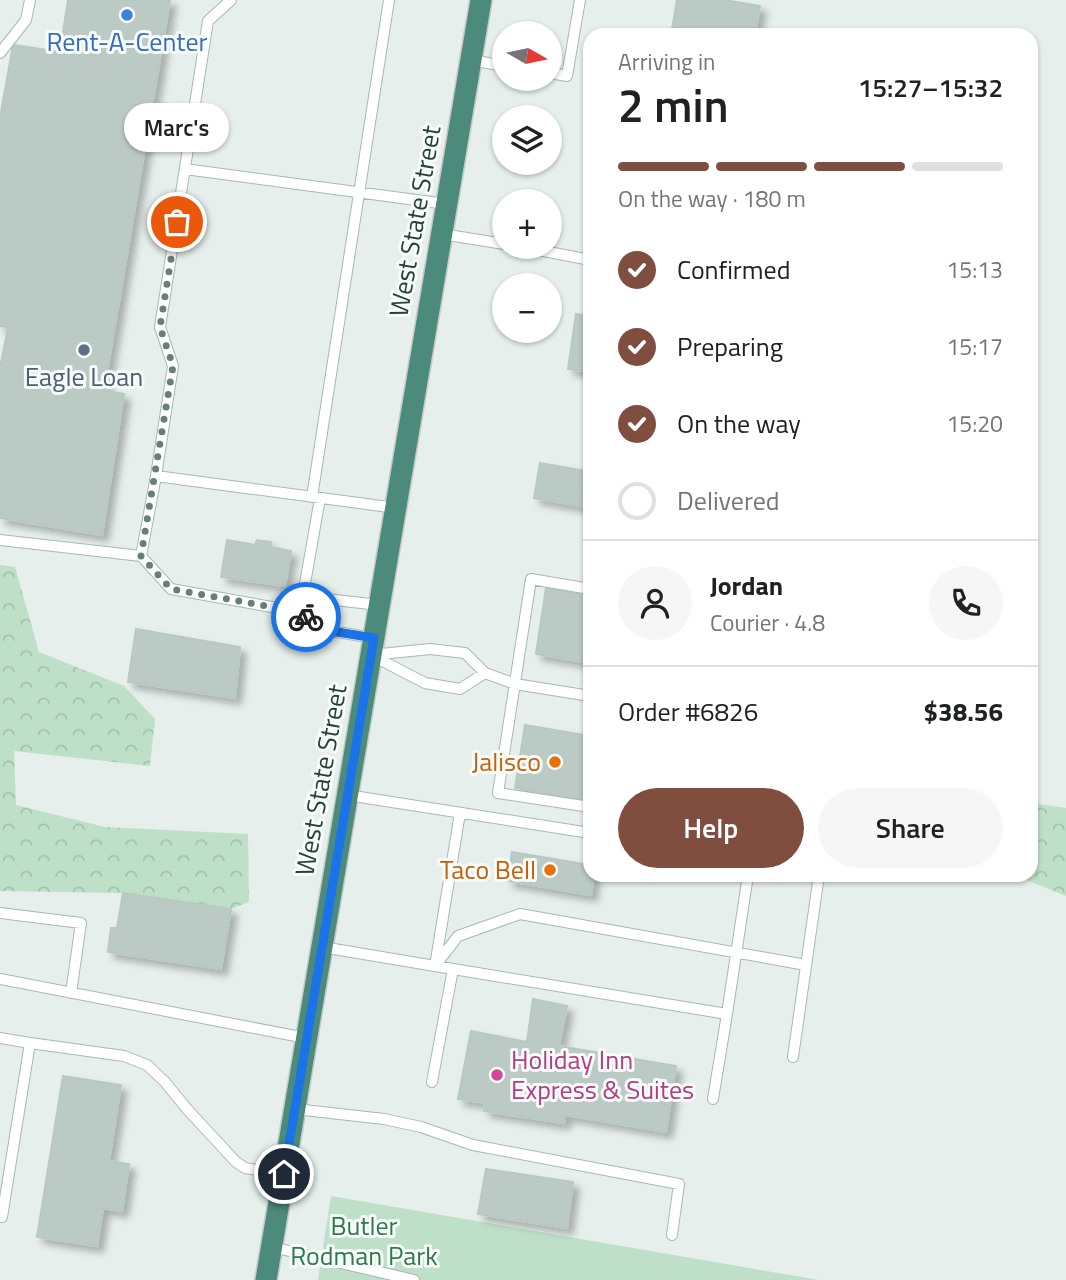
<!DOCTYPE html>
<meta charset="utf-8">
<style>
body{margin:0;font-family:"Titillium Web",sans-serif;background:#f6f6f6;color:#202124;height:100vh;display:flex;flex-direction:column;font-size:26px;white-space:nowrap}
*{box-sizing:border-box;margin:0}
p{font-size:23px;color:#757577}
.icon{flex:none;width:38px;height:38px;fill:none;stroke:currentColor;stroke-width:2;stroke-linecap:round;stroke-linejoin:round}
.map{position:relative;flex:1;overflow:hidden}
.drawer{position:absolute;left:583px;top:28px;width:455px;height:854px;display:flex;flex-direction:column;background:#fff;border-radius:21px;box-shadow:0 2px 5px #0004}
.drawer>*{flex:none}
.needle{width:46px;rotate:99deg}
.fabs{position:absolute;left:492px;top:21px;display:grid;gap:14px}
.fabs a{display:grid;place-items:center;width:70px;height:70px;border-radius:50%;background:#fff;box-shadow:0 2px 5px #0004;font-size:35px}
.pin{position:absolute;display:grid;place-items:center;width:60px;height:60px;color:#fff;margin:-30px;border:4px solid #fff;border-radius:50%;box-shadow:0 2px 7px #0007}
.courier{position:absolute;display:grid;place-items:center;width:70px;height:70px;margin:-35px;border:5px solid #1a73e8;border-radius:50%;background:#fff;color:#222;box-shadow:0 2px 9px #0007}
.bubble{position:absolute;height:49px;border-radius:24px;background:#fff;box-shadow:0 2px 5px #0004;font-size:23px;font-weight:600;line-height:49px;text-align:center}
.summary em{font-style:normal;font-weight:600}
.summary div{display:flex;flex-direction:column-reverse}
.summary{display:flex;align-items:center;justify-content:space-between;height:119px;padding:0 35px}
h1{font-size:46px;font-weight:600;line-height:52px}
.bar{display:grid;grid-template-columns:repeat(4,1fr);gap:10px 7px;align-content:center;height:84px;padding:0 35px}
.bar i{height:9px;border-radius:5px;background:#e0e0e0}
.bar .selected{background:#7f4e3f}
.bar p{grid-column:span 4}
.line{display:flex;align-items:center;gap:18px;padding:0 35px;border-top:2px solid #e0e0e0}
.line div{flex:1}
.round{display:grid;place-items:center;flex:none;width:74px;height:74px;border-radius:37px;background:#f6f6f6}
ol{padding:0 35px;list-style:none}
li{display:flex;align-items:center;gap:21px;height:77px}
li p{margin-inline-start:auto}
li .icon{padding:7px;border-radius:50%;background:#7f4e3f;color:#fff;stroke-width:4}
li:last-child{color:#757577}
li i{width:38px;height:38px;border:4px solid #e0e0e0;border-radius:50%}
.primary-button{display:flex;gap:14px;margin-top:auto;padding:14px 35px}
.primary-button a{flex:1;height:80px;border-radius:42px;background:#7f4e3f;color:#fff;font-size:28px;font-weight:600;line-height:80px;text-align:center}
.primary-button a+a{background:#f6f6f6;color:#202124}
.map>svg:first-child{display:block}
.forest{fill:url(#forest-crowns)}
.park{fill:#bfe0c8}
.building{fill:#bbcac4;stroke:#b8c9c2;stroke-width:2;filter:url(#shadow)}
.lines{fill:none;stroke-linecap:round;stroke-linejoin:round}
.service-casing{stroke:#a8b8b2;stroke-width:12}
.trunk-casing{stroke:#c2cac8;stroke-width:24}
.service{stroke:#fff;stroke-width:10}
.trunk{stroke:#4c8a7c;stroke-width:21}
.done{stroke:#687f78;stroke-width:7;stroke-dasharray:0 12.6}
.route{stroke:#1a73e8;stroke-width:9}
.shop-dot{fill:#3f7fe0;stroke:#f7fbf9;stroke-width:2.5}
.service-dot{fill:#5c6f8a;stroke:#f7fbf9;stroke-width:2.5}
.food-dot{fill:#e8710a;stroke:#f7fbf9;stroke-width:2.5}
.hotel-dot{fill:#d1479c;stroke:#f7fbf9;stroke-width:2.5}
.labels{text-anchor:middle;stroke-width:6;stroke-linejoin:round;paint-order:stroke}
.shop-label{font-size:26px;fill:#366cbe;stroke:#f7fbf9}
.street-label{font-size:26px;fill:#24423a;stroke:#f7fbf9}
.service-label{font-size:26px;fill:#4e5e75;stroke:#f7fbf9}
.food-label{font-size:26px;fill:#c56008;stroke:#f7fbf9;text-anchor:end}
.hotel-label{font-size:26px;fill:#b23c85;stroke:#f7fbf9;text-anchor:start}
.park-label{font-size:26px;fill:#2d7a4b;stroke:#f7fbf9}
</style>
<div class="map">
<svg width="1066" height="1280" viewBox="0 0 1066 1280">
<defs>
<pattern id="forest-crowns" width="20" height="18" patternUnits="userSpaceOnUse" patternTransform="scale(1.75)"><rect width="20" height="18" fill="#bfe0c8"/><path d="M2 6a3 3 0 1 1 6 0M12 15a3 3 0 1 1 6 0" fill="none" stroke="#a4c1ad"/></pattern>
<filter id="shadow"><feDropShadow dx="6" dy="6" stdDeviation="3.5" flood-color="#0004"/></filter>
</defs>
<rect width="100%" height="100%" fill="#e6efeb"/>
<!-- forest -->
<path class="forest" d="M0,565L15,567L39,652L124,686L155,719L150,766L14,751L16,805L105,827L248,834L249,902L231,909L123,893L0,891Z
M1031,803L1066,808V896L1014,875H1031Z"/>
<!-- park -->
<path class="park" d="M331,1196L819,1280H318Z"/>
<!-- building -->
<path class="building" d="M68,0H170L104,390L124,394L102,535L0,518V368L8,327L0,326V118L13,45L60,52Z
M677,0H724L760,6L755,35H671Z
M576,314L590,316V372L568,369Z
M540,463L586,471L582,491L589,492L587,507L534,498Z
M227,540L255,545L257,540L271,542L270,547L291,551L285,586L221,577Z
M546,588L590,596V663L536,654Z
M136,629L240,647L235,698L128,682Z
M525,725L590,736V800L515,788Z
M512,852L590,865V875H594L591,895L508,881Z
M123,893L231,909L221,969L108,952L111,928H117Z
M533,999L567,1006L559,1046L676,1066L666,1132L565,1115L564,1123L484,1111L485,1103L458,1099L471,1031L527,1042Z
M63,1076L121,1085L109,1161L129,1164L122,1211L103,1208L97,1246L37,1237Z
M486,1169L573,1182L567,1228L478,1214Z"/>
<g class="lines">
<!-- service casing -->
<g class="service-casing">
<path id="service" d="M0,53L26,20L30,0
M471,60L504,66
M550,73L567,76L580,0
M185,169L446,204
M442,234L504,244
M523,247L590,260
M156,476L173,366L160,327L208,21L231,0
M312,497L389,0
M0,540L141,556L156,476L396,508
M141,556L171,589L300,612L320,498
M590,589L531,579L498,793L590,807
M374,638L319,629L300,612L326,599L379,605
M430,649L465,653L485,673L460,689L425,683L371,655Z
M485,673L515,684L590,696
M347,795L590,833
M460,813L435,966L727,1014L713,1099
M0,913L81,923L71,993
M322,947L435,966L458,936L520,914L806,965
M0,979L306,1038
M727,1014L748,875
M0,1038L30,1043
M793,1057L819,875
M432,1082L453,969
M295,1109L384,1119L421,1127L473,1145L679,1184L672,1235
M2,1217L30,1043L124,1056L147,1065L165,1082L187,1109L236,1162L245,1168L283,1174
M272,1247L414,1280"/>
</g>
<!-- trunk casing -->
<g class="trunk-casing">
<path id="trunk" d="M266,1280L481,0"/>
</g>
<!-- service -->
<use href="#service" class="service"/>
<!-- trunk -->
<use href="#trunk" class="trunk"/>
</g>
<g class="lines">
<!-- done -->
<path class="done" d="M177,222L160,327L173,366L141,556L171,589L300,612L306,617"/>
<!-- route -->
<path class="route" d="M284,1174L374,638L319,629L306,617"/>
</g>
<!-- markers -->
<circle class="shop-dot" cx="127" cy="15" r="7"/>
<circle class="service-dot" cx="84" cy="350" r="7"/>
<g class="food-dot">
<circle cx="555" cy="762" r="7"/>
<circle cx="550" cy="870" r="7"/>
</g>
<circle class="hotel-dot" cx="497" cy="1075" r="7"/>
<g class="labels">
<!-- shop labels -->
<g class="shop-label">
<text x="127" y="51">Rent-A-Center</text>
</g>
<!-- street labels -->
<g class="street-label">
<text transform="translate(415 221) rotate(-80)" y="9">West State Street</text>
<text transform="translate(321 780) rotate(-80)" y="9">West State Street</text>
</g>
<!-- service labels -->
<g class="service-label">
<text x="84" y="386">Eagle Loan</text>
</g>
<!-- food labels -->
<g class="food-label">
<text x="541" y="771">Jalisco</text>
<text x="536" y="879">Taco Bell</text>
</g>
<!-- hotel labels -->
<g class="hotel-label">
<text x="511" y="1069">Holiday Inn<tspan x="511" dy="30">Express &amp; Suites</tspan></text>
</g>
<!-- park labels -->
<g class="park-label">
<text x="364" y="1235">Butler<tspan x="364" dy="30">Rodman Park</tspan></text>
</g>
</g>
</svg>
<div class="fabs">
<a><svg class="needle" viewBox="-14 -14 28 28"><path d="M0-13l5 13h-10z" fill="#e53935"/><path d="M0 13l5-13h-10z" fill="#757577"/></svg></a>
<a><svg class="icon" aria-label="layers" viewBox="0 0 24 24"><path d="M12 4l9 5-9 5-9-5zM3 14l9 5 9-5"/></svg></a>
<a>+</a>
<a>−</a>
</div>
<div class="pin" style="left:177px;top:222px;background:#ea580c"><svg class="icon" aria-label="bag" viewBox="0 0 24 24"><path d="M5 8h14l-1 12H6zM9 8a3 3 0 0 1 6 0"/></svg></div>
<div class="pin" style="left:284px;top:1174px;background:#1f2937"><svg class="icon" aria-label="home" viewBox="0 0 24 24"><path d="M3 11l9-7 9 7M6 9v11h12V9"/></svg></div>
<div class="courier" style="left:306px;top:617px"><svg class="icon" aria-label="bike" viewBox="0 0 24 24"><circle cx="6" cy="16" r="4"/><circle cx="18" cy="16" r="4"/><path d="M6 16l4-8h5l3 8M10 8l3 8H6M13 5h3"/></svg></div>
<div class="bubble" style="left:124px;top:103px;width:105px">Marc's</div>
<section class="drawer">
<div class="summary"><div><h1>2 min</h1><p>Arriving in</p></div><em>15:27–15:32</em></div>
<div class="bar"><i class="selected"></i><i class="selected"></i><i class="selected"></i><i></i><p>On the way · 180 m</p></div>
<ol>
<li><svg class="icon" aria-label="check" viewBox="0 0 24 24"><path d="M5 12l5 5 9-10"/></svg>Confirmed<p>15:13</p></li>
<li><svg class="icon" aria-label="check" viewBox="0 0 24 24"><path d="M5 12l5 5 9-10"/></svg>Preparing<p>15:17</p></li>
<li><svg class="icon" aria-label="check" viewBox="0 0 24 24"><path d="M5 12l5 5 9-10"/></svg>On the way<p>15:20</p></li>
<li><i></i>Delivered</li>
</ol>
<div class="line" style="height:126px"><a class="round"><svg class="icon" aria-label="person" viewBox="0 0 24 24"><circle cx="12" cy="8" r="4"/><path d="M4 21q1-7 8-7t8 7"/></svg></a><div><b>Jordan</b><p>Courier · 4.8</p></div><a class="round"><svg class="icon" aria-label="phone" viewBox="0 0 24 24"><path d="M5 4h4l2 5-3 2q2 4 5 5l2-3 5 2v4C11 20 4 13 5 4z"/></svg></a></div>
<div class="line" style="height:91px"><div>Order #6826</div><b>$38.56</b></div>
<div class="primary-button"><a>Help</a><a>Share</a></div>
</section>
</div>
